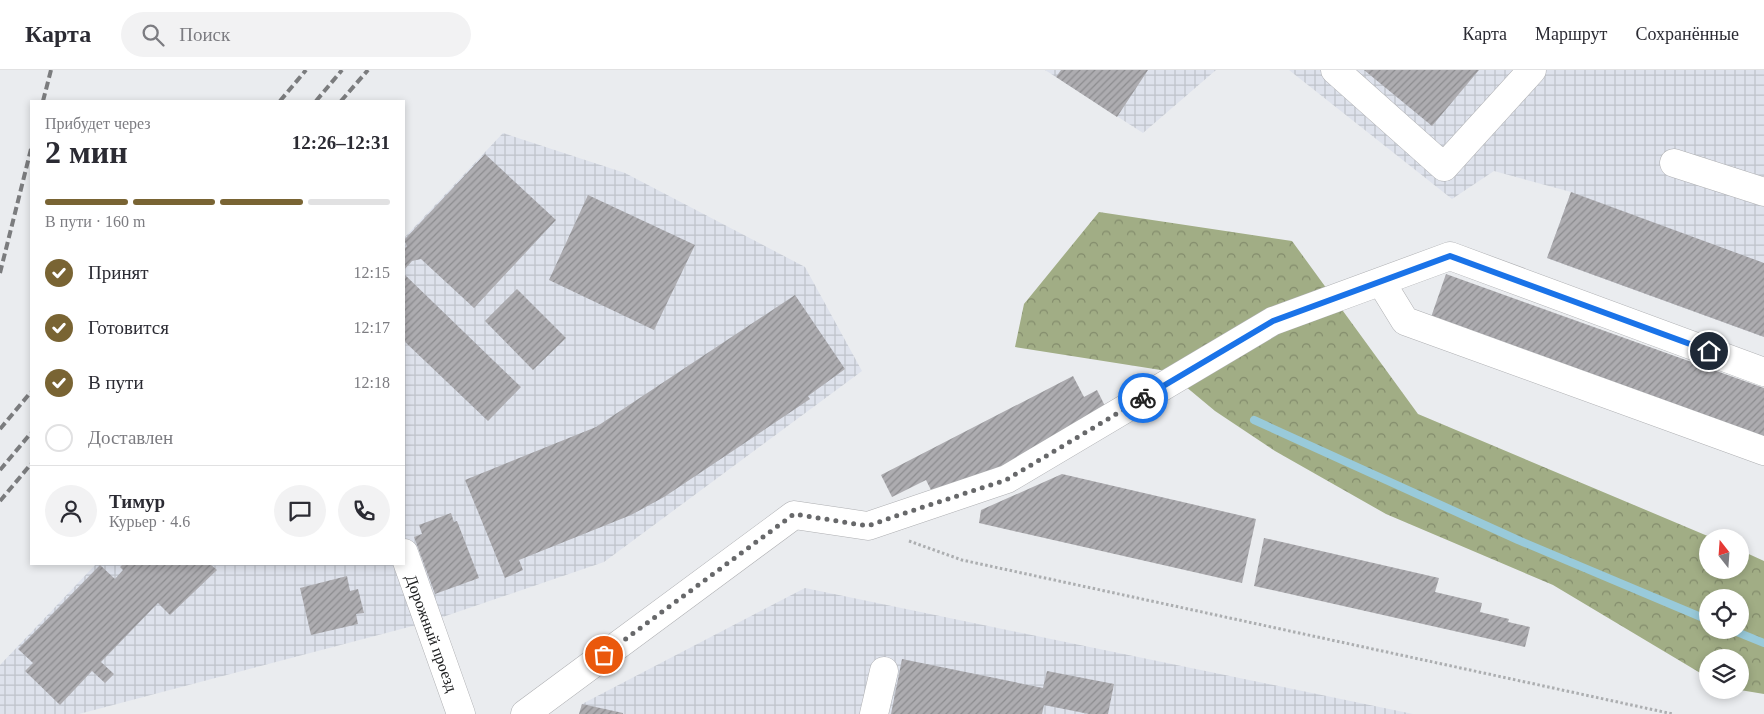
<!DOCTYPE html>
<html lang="ru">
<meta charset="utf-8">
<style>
body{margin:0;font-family:"Times New Roman",serif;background:#f2f2f3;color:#2b2b33;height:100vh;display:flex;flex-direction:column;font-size:19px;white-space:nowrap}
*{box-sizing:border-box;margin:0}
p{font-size:16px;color:#7c7c81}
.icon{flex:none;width:28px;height:28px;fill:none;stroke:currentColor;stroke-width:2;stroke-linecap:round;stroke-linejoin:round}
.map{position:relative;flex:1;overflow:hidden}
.details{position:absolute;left:30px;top:30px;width:375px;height:465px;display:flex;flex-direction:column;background:#fff;border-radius:0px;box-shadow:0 2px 8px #0003}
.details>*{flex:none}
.needle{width:32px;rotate:343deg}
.tools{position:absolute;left:1699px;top:459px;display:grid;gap:10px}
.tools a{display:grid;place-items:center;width:50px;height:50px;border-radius:50%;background:#fff;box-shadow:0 2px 8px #0003;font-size:25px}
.pin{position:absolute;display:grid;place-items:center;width:42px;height:42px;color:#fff;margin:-21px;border:2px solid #fff;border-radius:50%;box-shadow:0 1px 5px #0007}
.courier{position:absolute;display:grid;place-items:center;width:50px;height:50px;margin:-25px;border:4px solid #1a73e8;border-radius:50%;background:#fff;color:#222;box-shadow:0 1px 6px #0007}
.headline em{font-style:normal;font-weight:700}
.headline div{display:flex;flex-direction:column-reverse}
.headline{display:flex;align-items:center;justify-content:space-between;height:85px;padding:0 15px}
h1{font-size:32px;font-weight:700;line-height:38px}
.bar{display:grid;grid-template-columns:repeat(4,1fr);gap:8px 5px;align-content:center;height:60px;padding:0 15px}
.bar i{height:6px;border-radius:4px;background:#e1e1e2}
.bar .current{background:#796433}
.bar p{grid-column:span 4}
.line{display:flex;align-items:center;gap:12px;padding:0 15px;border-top:1px solid #e1e1e2}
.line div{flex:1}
.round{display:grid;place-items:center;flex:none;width:52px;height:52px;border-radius:26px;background:#f2f2f3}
ol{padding:0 15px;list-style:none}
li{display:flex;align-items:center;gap:15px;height:55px}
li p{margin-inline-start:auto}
li .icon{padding:5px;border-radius:50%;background:#796433;color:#fff;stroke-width:4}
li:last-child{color:#7c7c81}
li i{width:28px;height:28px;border:2px solid #e1e1e2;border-radius:50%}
header{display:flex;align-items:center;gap:30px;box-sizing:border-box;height:70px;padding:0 25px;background:#fff;border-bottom:1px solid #e1e1e2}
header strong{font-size:24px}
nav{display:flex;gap:28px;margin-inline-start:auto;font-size:18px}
.search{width:350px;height:45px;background:#f2f2f3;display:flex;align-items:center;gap:12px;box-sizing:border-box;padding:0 18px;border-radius:28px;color:#7c7c81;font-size:19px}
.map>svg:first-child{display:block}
.industrial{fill:url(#industrial-grid)}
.forest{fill:url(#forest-crowns);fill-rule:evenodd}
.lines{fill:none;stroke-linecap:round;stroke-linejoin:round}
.stream{stroke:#99cada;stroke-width:8}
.building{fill:url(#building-hatch)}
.minor-casing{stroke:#aeafb2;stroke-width:29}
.path{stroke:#acaeb0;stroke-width:3;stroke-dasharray:2.5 2.5;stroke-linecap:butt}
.minor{stroke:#fff;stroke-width:28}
.rail{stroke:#7b7c7e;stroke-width:4;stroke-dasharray:8 4;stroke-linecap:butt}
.done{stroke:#67686a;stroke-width:5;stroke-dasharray:0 9}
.route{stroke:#1a73e8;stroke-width:6}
.labels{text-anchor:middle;stroke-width:5;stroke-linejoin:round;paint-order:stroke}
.street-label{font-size:16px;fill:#202122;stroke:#fff}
</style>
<header>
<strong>Карта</strong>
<div class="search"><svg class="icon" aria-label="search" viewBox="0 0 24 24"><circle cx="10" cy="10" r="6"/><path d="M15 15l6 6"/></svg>Поиск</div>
<nav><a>Карта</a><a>Маршрут</a><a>Сохранённые</a></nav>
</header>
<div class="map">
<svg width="1764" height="644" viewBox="0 0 1764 644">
<defs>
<pattern id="industrial-grid" width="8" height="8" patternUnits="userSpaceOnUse" patternTransform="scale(1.25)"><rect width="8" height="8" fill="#dee2ec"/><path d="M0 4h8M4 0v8" fill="none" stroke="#bec2ca"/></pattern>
<pattern id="forest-crowns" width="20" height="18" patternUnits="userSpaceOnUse" patternTransform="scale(1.25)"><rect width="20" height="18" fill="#a1ad85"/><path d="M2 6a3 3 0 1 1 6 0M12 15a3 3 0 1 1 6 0" fill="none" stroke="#838c6c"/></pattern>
<pattern id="building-hatch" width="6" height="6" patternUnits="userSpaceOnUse" patternTransform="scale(1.25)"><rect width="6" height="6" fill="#adacb0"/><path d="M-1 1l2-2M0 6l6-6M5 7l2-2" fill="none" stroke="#8c8c8f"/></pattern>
</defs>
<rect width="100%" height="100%" fill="#eaecef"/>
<!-- industrial -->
<path class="industrial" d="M1045,0H1216L1143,63Z
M1289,0H1764V267L1547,188L1571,122L1494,101L1452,129Z
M503,63L625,103L805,197L862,301L604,492L428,552L79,644H0V595L96,494H404V168Z
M805,518L1413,644H579L582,634Z"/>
<!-- forest -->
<path class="forest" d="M1099,142L1292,171L1418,344L1710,467L1708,468V500H1740V480L1764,491V624L1740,620V588H1708L1707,607L1553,515L1386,444L1275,381L1215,341L1167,301L1015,277L1024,234ZM1708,528H1740V560H1708Z"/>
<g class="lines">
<!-- stream -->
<path class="stream" d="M1254,350L1518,470L1708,550
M1732,560L1764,573"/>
</g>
<!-- building -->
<path class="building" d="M1061,0H1148L1117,47L1056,7Z
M1364,0H1479L1432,56Z
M485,84L556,150L474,238L421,189L412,191L404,200V179L407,176L404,170Z
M1571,122L1764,193V267L1547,188Z
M588,125L695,175L654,260L549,210Z
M404,204L521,317L488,351L404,271Z
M1446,204L1764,318V373L1429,253Z
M517,219L566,268L533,300L485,251Z
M795,225L845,299L808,326L810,329L664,427L631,445L519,490L523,500L505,508L465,410L596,357Z
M1073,306L1084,327L1097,320L1108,342L958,419L933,424L926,410L892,427L881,405Z
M1062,404L1256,449L1242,513L979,453L981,440Z
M451,443L454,452L457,451L479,508L435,524L414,467L422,464L419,455Z
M1264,468L1439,508L1435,522L1482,533L1480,542L1509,549L1508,552L1530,557L1525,577L1254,516Z
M123,494H210L217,500L170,545L158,533L101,592L114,604L105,613L92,601L60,635L25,601L33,593L18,579L100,495L115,509L123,500L120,497Z
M347,506L350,521L358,519L364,543L356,544L358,554L311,565L300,518Z
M902,589L1043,618L1047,601L1114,614L1108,644H1089L1044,635L1042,644H891Z
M582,634L623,643V644H579Z"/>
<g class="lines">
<!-- minor casing -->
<g class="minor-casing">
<path id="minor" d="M1335,0L1444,97L1532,0
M1674,93L1764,122
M1381,212L1405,251L1764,381
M404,483L461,644
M525,644L794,445L868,456L1007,409L1273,251L1450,186L1764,302
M874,644L884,601"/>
</g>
<!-- path -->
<path class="path" d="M909,471L962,490L1673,644"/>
<!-- minor -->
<use href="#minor" class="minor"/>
<!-- rail -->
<path class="rail" d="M43,31L51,0
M280,31L306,0
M316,31L342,0
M341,31L368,0
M0,203L31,79
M0,359L31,322
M0,400L31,363
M0,431L31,394"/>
</g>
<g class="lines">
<!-- done -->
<path class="done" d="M604,585L794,444L868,456L902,444L1006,410L1143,328"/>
<!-- route -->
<path class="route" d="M1143,328L1273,251L1450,186L1709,281"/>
</g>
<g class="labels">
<!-- street labels -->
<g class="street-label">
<text transform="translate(432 563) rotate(70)" y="6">Дорожный проезд</text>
</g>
</g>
</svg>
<div class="tools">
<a><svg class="needle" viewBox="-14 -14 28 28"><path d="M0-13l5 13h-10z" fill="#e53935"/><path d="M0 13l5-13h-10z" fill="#7c7c81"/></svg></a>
<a><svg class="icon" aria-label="locate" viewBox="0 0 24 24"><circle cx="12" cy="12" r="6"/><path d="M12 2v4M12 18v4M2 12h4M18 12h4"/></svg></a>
<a><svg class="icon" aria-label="layers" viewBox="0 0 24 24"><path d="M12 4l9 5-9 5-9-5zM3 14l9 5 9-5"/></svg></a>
</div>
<div class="pin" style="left:604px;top:585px;background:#ea580c"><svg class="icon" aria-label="bag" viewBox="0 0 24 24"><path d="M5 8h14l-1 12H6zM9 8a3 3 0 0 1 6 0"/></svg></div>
<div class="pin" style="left:1709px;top:281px;background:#1f2937"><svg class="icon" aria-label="home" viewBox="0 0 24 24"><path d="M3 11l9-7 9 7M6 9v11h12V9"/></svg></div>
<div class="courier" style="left:1143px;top:328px"><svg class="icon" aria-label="bike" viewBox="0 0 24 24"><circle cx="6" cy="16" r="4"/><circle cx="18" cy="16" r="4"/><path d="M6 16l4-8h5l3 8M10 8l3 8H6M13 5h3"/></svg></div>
<section class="details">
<div class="headline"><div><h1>2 мин</h1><p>Прибудет через</p></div><em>12:26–12:31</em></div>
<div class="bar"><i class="current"></i><i class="current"></i><i class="current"></i><i></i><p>В пути · 160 m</p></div>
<ol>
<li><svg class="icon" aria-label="check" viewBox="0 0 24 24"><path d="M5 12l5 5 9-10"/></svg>Принят<p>12:15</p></li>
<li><svg class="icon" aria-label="check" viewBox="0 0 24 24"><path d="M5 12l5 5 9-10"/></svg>Готовится<p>12:17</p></li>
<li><svg class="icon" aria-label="check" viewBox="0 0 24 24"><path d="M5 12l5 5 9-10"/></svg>В пути<p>12:18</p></li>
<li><i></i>Доставлен</li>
</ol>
<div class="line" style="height:90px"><a class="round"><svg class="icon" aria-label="person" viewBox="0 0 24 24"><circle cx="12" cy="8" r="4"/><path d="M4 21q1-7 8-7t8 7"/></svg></a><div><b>Тимур</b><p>Курьер · 4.6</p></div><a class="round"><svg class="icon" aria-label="chat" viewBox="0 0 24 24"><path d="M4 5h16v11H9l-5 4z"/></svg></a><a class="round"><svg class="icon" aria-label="phone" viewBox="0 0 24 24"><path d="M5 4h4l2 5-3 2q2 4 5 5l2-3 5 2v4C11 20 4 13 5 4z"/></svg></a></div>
</section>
</div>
